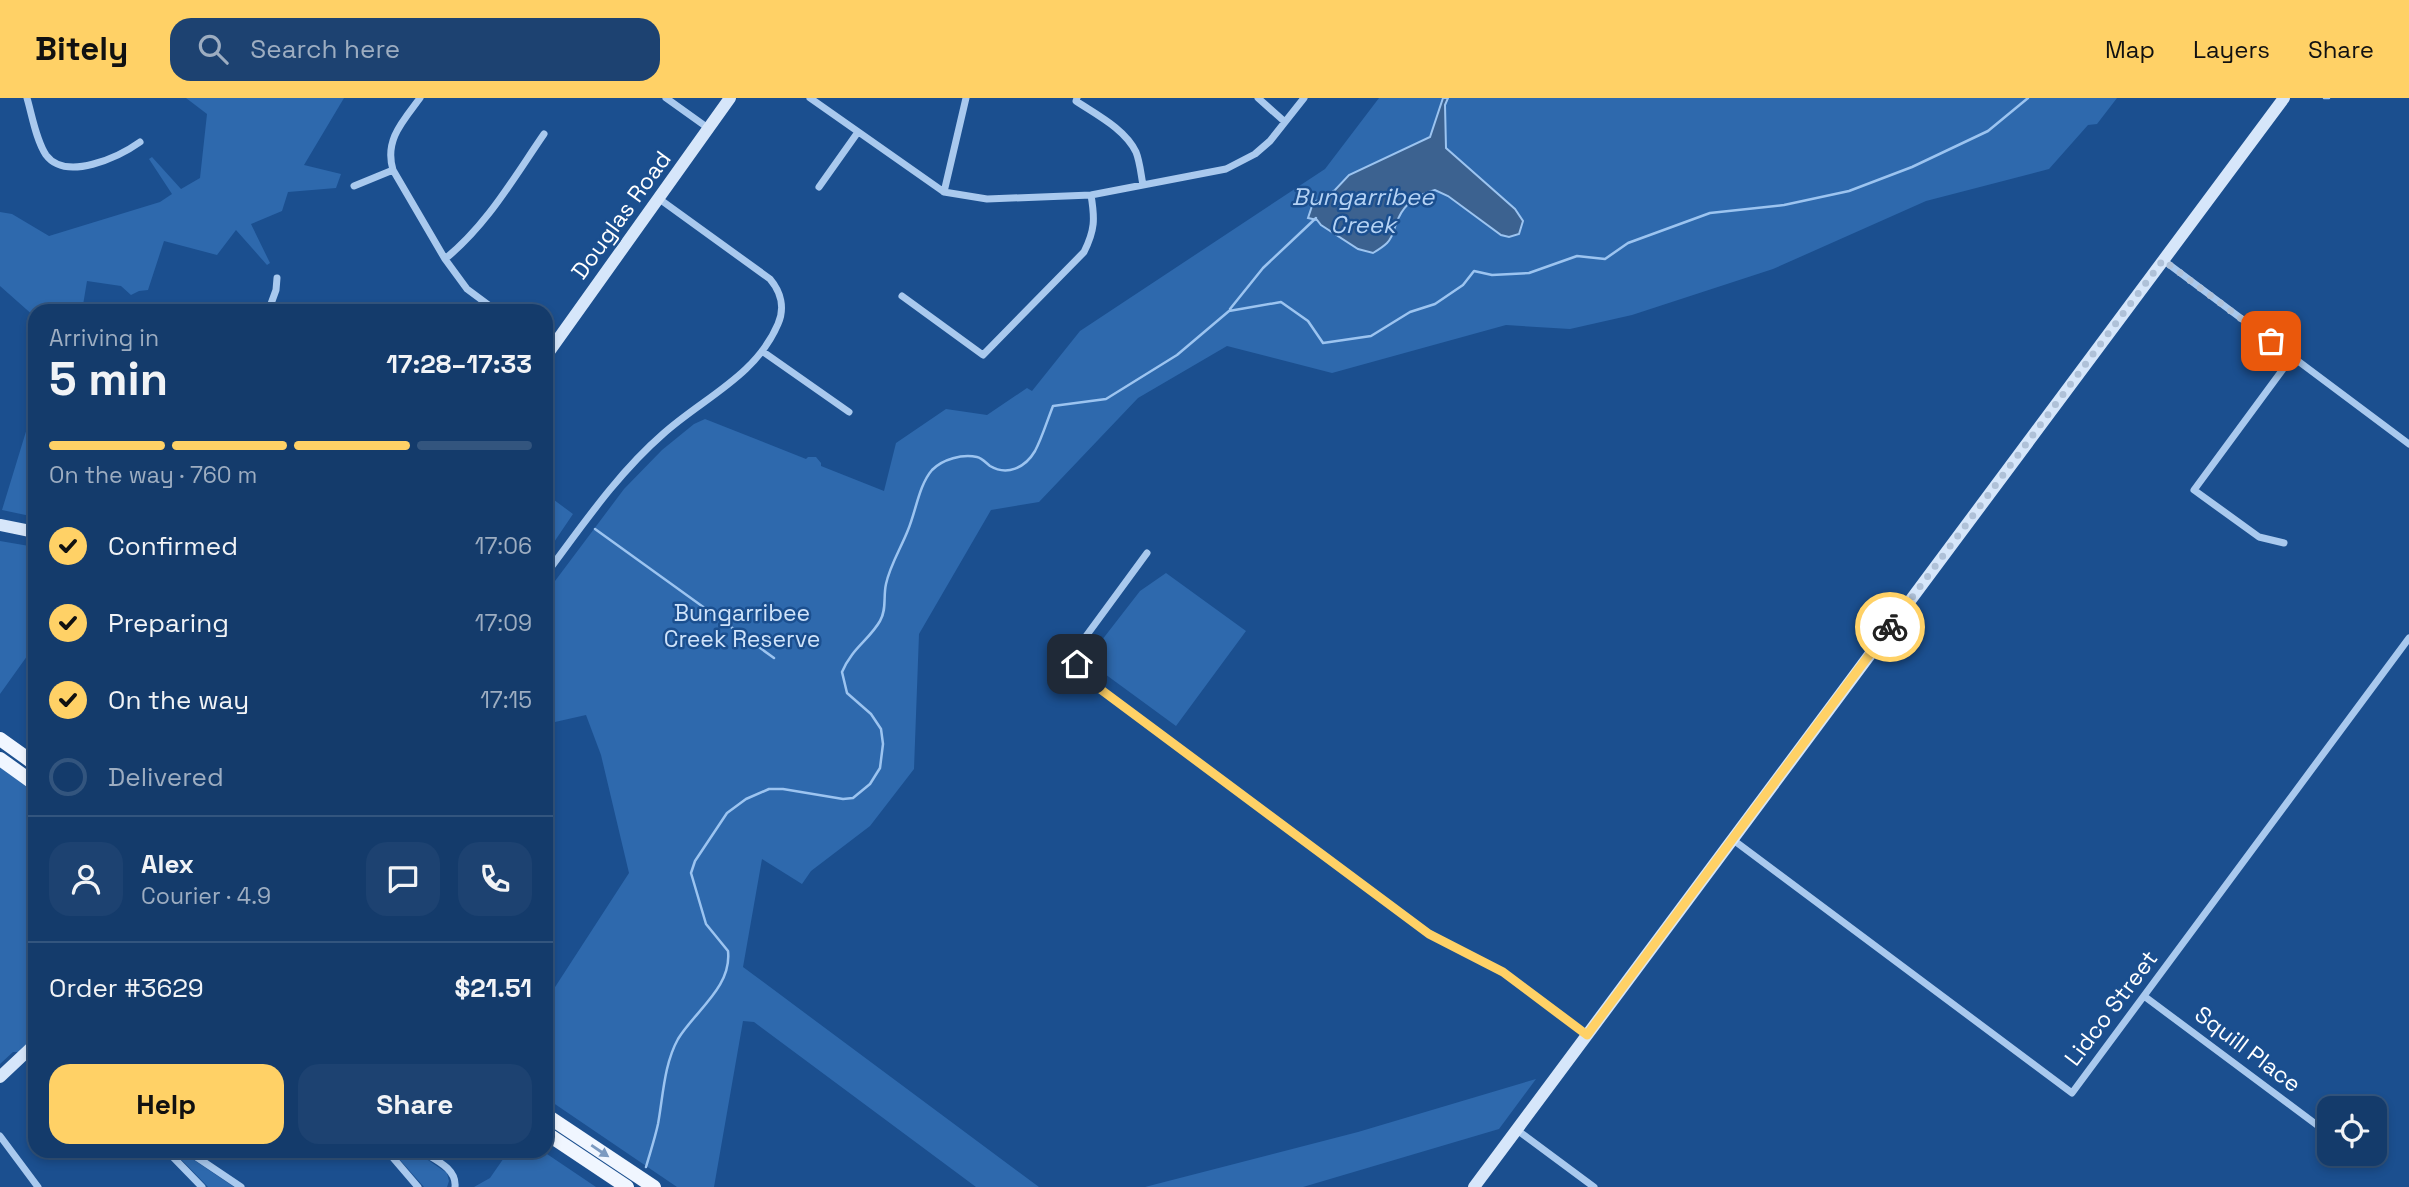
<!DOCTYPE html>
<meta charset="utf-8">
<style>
body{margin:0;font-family:"Space Grotesk",sans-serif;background:#1d4271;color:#f1f3f6;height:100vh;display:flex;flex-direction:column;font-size:26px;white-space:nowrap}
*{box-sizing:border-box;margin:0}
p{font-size:23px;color:#9dadc1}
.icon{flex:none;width:38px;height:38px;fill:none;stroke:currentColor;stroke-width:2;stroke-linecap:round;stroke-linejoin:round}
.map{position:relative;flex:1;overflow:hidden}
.drawer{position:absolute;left:28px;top:206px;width:525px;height:854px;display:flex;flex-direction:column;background:#143b6b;border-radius:21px;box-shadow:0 4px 10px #0003,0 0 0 2px #33557e}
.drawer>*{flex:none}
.buttons{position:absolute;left:2317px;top:998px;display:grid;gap:14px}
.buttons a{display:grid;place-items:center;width:70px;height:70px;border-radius:14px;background:#143b6b;box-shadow:0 4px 10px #0003,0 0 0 2px #33557e;font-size:35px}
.pin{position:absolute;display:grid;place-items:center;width:60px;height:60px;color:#fff;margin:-30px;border-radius:14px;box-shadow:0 4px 10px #0006}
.courier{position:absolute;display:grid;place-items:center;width:70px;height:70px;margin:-35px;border:5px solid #ffd166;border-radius:50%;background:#fff;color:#222;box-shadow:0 2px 9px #0007}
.summary em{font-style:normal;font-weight:600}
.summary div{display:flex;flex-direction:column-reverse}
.summary{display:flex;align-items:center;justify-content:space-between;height:119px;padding:0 21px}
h1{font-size:46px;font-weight:600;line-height:52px}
.bar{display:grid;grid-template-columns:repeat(4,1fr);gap:10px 7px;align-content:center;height:84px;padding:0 21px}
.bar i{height:9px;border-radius:5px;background:#33557e}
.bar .on{background:#ffd166}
.bar p{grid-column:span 4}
.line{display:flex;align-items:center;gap:18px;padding:0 21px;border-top:2px solid #33557e}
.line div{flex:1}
.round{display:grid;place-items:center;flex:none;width:74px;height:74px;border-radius:21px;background:#1d4271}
ol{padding:0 21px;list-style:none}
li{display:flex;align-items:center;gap:21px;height:77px}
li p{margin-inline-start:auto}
li .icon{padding:7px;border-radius:50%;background:#ffd166;color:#111;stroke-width:4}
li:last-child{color:#9dadc1}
li i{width:38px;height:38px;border:4px solid #33557e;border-radius:50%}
.button{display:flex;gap:14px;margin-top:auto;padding:14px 21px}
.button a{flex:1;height:80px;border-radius:21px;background:#ffd166;color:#111;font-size:28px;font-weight:600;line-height:80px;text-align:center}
.button a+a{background:#1d4271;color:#f1f3f6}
header{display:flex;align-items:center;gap:42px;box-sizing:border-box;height:98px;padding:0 35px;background:#ffd166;color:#111}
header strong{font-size:33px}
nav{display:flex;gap:38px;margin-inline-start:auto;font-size:24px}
.search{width:490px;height:63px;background:#1d4271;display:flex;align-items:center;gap:18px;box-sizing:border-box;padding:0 24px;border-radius:21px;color:#9dadc1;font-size:26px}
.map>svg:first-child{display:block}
.green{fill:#2e69ad}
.water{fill:#3c6290;stroke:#9cc4f0;stroke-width:2}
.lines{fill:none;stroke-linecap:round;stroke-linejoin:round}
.stream{stroke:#9cc4f0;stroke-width:2.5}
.street{stroke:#a9c9ee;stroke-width:7}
.secondary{stroke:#d6e6fa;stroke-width:12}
.primary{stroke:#f0f6ff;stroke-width:14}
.oneway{fill:#7b9ac1}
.done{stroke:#afc1d8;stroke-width:7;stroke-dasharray:0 12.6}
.route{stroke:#ffd166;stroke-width:9}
.labels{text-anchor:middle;stroke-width:5;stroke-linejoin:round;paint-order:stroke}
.street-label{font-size:23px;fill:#fff;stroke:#1b4f8f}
.park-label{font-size:23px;fill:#cfe3fa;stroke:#1b4f8f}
.water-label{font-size:24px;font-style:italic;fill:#b5d3f5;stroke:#1b4f8f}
</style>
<header>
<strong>Bitely</strong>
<div class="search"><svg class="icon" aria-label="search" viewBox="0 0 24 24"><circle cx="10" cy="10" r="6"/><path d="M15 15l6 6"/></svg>Search here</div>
<nav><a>Map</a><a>Layers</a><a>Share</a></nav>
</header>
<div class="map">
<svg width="2409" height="1089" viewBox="0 0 2409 1089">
<rect width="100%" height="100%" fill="#1b4f8f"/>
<!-- green -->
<path class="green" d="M186,0H344L304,67L341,76L336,90L288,94L282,113L251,126L270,165L267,167L236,132L217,157L164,143L148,192L139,193L131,197L121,188L87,183L82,213L35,214V219L0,188V114L12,116L49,138L160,104L172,96L149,61L152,59L181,91L200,80L207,16Z
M1379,0H2117L2097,26L2088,27L2049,71L1926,103L1773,171L1632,217L1570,231L1506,227L1332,275L1227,248L1138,300L1039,404L991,412L919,536L914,671L870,728L811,773L802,786L762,761L743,869L1039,1089H976L754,924L743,923L714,1089H677L546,1000V903L629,775L601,657L586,617L546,626V495L624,391L662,352L694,326L705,321L806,361L808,359H816L821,365V368L884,393L896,345L946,311L987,317L1027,290L1032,293L1080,233L1325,71Z
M35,304V419L2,412Z
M546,396L573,416L546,456Z
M0,443L35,449V547L0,596Z
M1166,475L1246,533L1176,628L1094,568L1091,563L1095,551L1140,493Z
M0,668L35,692V938L19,954H13L0,966Z
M1536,981L1499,1031L1303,1089H1145L1358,1034Z
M174,1054H182L234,1089H208Z
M393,1054H416L447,1075L449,1083L447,1089H424Z
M508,1054H544L596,1089H474L490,1080Z"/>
<!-- water -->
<path class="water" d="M1443,0H1448L1445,7L1446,50L1515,111L1523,123L1519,136L1509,139L1501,137L1448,98L1435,92C1420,96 1406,104 1399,119C1394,127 1395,137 1387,145C1383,149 1378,152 1373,155L1358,151L1321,127L1317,122L1308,120L1313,105L1335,92L1349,77L1430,39Z"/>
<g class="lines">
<!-- stream -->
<path class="stream" d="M2324,0H2329
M1230,211L1263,170L1316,120
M595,431L774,560
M646,1069C650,1055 655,1040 658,1026C663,999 664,966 678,941C695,913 732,889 728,853L706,826L691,775L695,763L727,715L746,701L769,691H783L843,701L853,700L870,686L880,670L883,646L881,631L871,616L847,595L842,574C852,550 869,542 880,523C887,511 883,499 886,486C890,467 901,450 908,432C916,413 919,387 932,372C943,361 962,356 977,359C982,360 986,365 990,368C1007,378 1025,370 1035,353C1042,340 1047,323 1053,308L1106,301L1177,257L1229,213L1281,204L1308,223L1323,245L1371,238L1410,214L1435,206L1463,187L1474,173L1492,177L1529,175L1577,158L1605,161L1628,145L1710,115L1784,107L1849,93L1912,69L1988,33L2028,0"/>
<!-- street -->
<path class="street" d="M27,0C32,17 36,42 46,57C66,84 119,59 140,44
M420,0C403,23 384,42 393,72L445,161L467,191L498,214
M666,0L708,30
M810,0L944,94L987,101L1091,97L1226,71L1255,56L1270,43L1304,0
M1077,0L1076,3C1097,17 1125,31 1136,54C1140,64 1141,77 1143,87
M1258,0L1285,24
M354,88L393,72
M819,89L858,34
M944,94L966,0
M445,161C487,127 513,81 544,36
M2163,162L2409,346
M902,198L983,257L1084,154C1095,132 1095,121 1091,97
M142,210L143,214
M268,214L276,192L277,180
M762,253L849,314
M2284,445L2259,439L2194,392L2292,259
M1147,455L1081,545L1077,566L1084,579L1429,836L1503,874L1587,937
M546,476C582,428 617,376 663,336C703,300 756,278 778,226C785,210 781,194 770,181L658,100
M546,711L550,729L546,774
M1732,741L2072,995L2409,540
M2144,898L2329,1036
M1517,1032L1594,1089
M0,1038L38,1089
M168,1054L202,1089
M189,1054L241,1089
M388,1054L418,1089
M423,1054C436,1062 457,1071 455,1089
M2356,1055L2357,1056"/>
<!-- secondary -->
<path class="secondary" d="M546,258L730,0
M0,427L35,434
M0,979L35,946
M1474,1089L2284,0"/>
<!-- primary -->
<path class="primary" d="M0,641L35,666
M0,661L35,686
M546,1017L654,1089
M546,1035L627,1089"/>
</g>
<!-- one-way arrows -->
<defs><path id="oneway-solid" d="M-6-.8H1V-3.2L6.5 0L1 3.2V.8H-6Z" transform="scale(1.75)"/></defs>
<use class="oneway" href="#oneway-solid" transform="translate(600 1053) rotate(34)"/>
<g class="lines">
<!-- done -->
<path class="done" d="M1890,529L2163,162L2271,243"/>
<!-- route -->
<path class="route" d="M1077,566L1081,575L1088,582L1429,836L1503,874L1587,937L1890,529"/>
</g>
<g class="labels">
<!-- street labels -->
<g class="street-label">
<text transform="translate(621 117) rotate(-54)" y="8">Douglas Road</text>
<text transform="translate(2111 910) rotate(-53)" y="8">Lidco Street</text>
<text transform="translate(2248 951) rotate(37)" y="8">Squill Place</text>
</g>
<!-- park labels -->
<g class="park-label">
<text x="742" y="523">Bungarribee<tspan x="742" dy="26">Creek Reserve</tspan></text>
</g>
<!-- water labels -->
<g class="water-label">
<text x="1363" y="107">Bungarribee<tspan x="1363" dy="28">Creek</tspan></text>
</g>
</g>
</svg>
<div class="buttons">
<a><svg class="icon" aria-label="locate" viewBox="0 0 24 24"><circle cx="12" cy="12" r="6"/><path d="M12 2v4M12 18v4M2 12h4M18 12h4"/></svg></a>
</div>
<div class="pin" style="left:2271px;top:243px;background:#ea580c"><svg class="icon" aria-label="bag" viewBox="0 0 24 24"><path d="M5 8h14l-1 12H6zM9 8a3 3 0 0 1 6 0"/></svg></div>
<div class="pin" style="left:1077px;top:566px;background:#1f2937"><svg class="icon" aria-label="home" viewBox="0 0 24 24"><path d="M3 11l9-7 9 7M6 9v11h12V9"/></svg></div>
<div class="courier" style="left:1890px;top:529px"><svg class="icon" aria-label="bike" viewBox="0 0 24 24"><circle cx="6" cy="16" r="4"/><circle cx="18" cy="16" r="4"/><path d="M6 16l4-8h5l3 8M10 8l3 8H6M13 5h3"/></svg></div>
<section class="drawer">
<div class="summary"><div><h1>5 min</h1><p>Arriving in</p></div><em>17:28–17:33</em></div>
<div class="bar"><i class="on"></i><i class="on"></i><i class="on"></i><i></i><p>On the way · 760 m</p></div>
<ol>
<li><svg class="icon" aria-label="check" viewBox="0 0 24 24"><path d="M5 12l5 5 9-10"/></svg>Confirmed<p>17:06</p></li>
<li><svg class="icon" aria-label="check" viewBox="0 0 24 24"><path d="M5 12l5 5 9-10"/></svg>Preparing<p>17:09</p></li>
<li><svg class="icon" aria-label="check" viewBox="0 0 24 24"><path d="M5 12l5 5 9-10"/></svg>On the way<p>17:15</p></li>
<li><i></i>Delivered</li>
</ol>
<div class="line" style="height:126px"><a class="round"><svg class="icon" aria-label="person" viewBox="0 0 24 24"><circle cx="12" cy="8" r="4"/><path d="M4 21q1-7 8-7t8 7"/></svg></a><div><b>Alex</b><p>Courier · 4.9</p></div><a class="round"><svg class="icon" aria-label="chat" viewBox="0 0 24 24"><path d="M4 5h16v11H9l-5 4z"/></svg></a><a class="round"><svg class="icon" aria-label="phone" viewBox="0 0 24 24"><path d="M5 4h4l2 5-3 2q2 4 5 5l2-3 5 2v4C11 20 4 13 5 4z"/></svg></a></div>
<div class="line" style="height:91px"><div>Order #3629</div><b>$21.51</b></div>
<div class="button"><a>Help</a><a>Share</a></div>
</section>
</div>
